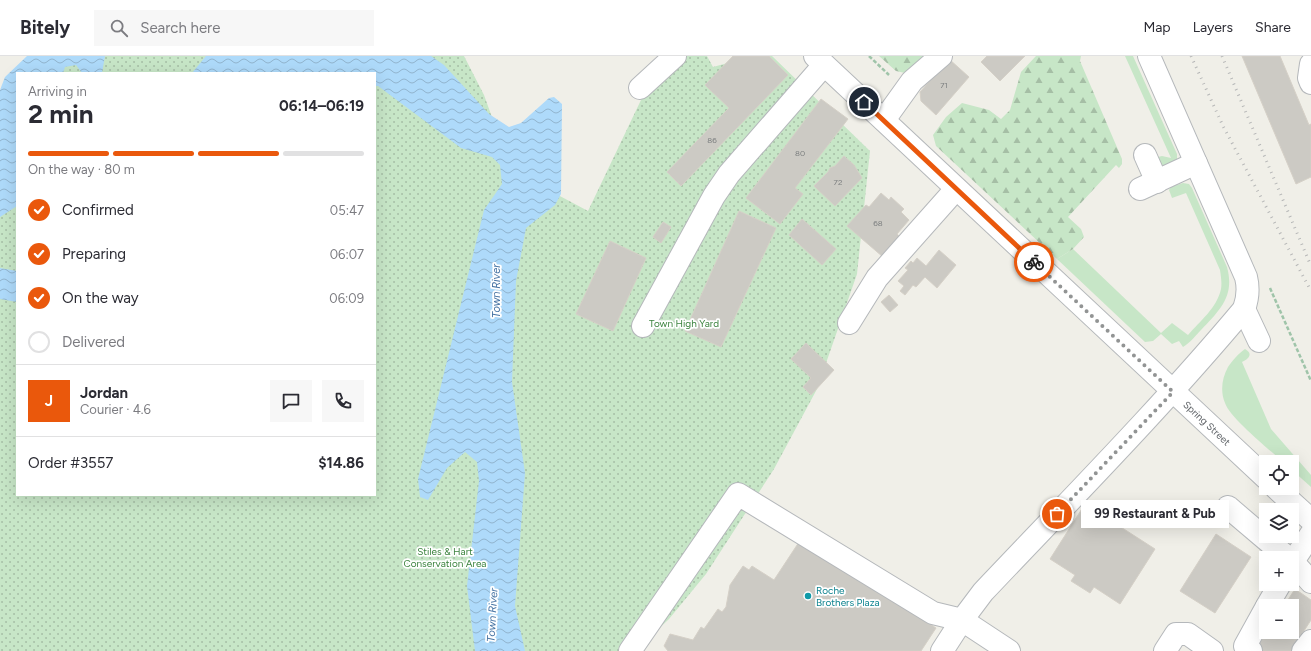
<!DOCTYPE html>
<meta charset="utf-8">
<style>
body{margin:0;font-family:Figtree,sans-serif;background:#f7f7f7;color:#2b2b33;height:100vh;display:flex;flex-direction:column;font-size:15px;white-space:nowrap}
*{box-sizing:border-box;margin:0}
p{font-size:13px;color:#7c7c81}
.icon{flex:none;width:22px;height:22px;fill:none;stroke:currentColor;stroke-width:2;stroke-linecap:round;stroke-linejoin:round}
.map{position:relative;flex:1;overflow:hidden}
.sheet{position:absolute;left:16px;top:16px;width:360px;height:424px;display:flex;flex-direction:column;background:#fff;border-radius:0px;box-shadow:0 4px 16px #0002}
.sheet>*{flex:none}
.tools{position:absolute;left:1259px;top:399px;display:grid;gap:8px}
.tools a{display:grid;place-items:center;width:40px;height:40px;border-radius:0px;background:#fff;box-shadow:0 4px 16px #0002;font-size:20px}
.pin{position:absolute;display:grid;place-items:center;width:34px;height:34px;color:#fff;margin:-17px;border:2px solid #fff;border-radius:50%;box-shadow:0 1px 4px #0007}
.courier{position:absolute;display:grid;place-items:center;width:40px;height:40px;margin:-20px;border:3px solid #ea580c;border-radius:50%;background:#fff;color:#222;box-shadow:0 1px 5px #0007}
.bubble{position:absolute;height:28px;border-radius:0px;background:#fff;box-shadow:0 4px 16px #0002;font-size:13px;font-weight:700;line-height:28px;text-align:center}
.summary em{font-style:normal;font-weight:700}
.summary div{display:flex;flex-direction:column-reverse}
.summary{display:flex;align-items:center;justify-content:space-between;height:68px;padding:0 12px}
h1{font-size:26px;font-weight:700;line-height:30px}
.bar{display:grid;grid-template-columns:repeat(4,1fr);gap:6px 4px;align-content:center;height:48px;padding:0 12px}
.bar i{height:5px;border-radius:3px;background:#e1e1e2}
.bar .on{background:#ea580c}
.bar p{grid-column:span 4}
.line{display:flex;align-items:center;gap:10px;padding:0 12px;border-top:1px solid #e1e1e2}
.line div{flex:1}
.round{display:grid;place-items:center;flex:none;width:42px;height:42px;border-radius:0px;background:#f7f7f7}
ol{padding:0 12px;list-style:none}
li{display:flex;align-items:center;gap:12px;height:44px}
li p{margin-inline-start:auto}
li .icon{padding:4px;border-radius:50%;background:#ea580c;color:#fff;stroke-width:4}
li:last-child{color:#7c7c81}
li i{width:22px;height:22px;border:2px solid #e1e1e2;border-radius:50%}
header{display:flex;align-items:center;gap:24px;box-sizing:border-box;height:56px;padding:0 20px;background:#fff;border-bottom:1px solid #e1e1e2}
header strong{font-size:19px}
nav{display:flex;gap:22px;margin-inline-start:auto;font-size:14px}
.search{width:280px;height:36px;background:#f7f7f7;display:flex;align-items:center;gap:10px;box-sizing:border-box;padding:0 14px;border-radius:0px;color:#7c7c81;font-size:15px}
.map>svg:first-child{display:block}
.grass{fill:#c7e6c7}
.forest{fill:url(#forest-firs)}
.park{fill:url(#park-dots)}
.water{fill:url(#water-waves)}
.building{fill:#cccac4;stroke:#d5d0c7}
.lines{fill:none;stroke-linecap:round;stroke-linejoin:round}
.minor-casing{stroke:#b5b8bb;stroke-width:24}
.path{stroke:#9fc4a9;stroke-width:2.5;stroke-dasharray:4 2;stroke-linecap:butt}
.minor{stroke:#fff;stroke-width:22}
.rail{stroke:#b6b7b7;stroke-width:3;stroke-dasharray:1 5;stroke-linecap:butt}
.done{stroke:#929494;stroke-width:4;stroke-dasharray:0 7.2}
.route{stroke:#ea580c;stroke-width:5}
.culture-dot{fill:#0f9aa8;stroke:#fff;stroke-width:1.5}
.labels{text-anchor:middle;stroke-width:3.5;stroke-linejoin:round;paint-order:stroke}
.number-label{font-size:8px;fill:#7a7d7e}
.park-label{font-size:10px;fill:#3b833e;stroke:#fff}
.street-label{font-size:10px;fill:#5f6367;stroke:#fff}
.culture-label{font-size:10px;fill:#0d838f;stroke:#fff;text-anchor:start}
.water-label{font-size:11px;font-style:italic;fill:#4774a4;stroke:#fff}
</style>
<header>
<strong>Bitely</strong>
<div class="search"><svg class="icon" aria-label="search" viewBox="0 0 24 24"><circle cx="10" cy="10" r="6"/><path d="M15 15l6 6"/></svg>Search here</div>
<nav><a>Map</a><a>Layers</a><a>Share</a></nav>
</header>
<div class="map">
<svg width="1311" height="595" viewBox="0 0 1311 595">
<defs>
<pattern id="forest-firs" width="22" height="20" patternUnits="userSpaceOnUse"><rect width="22" height="20" fill="#c7e6c7"/><path d="M5 1l3.5 6h-7zM16 11l3.5 6h-7z" fill="#a5bea5"/></pattern>
<pattern id="park-dots" width="8" height="8" patternUnits="userSpaceOnUse"><rect width="8" height="8" fill="#c7e6c7"/><path d="M2 2h.1M6 6h.1" fill="none" stroke="#a5bea5" stroke-width="1.8" stroke-linecap="round"/></pattern>
<pattern id="water-waves" width="16" height="10" patternUnits="userSpaceOnUse"><rect width="16" height="10" fill="#aedafa"/><path d="M0 5q4-4 8 0t8 0" fill="none" stroke="#91b4ce"/></pattern>
</defs>
<rect width="100%" height="100%" fill="#f0efe8"/>
<!-- grass -->
<path class="grass" d="M1125,0H1133L1177,98V103L1164,110H1162L1158,103V101L1162,100L1171,102Z
M1183,127L1189,128L1192,132L1227,211C1235,240 1220,254 1201,274C1196,279 1190,287 1183,291L1179,285L1172,288L1161,278L1153,285L1145,286L1057,203L1073,193L1161,277L1172,267L1188,279C1200,265 1217,252 1221,233C1222,227 1221,221 1220,214L1186,137L1172,142L1169,134L1171,131Z
M1245,293C1254,298 1248,303 1242,306L1271,373L1311,419V431L1292,414V406H1283C1270,394 1230,362 1225,347C1220,335 1222,322 1228,311C1232,305 1239,297 1245,293Z"/>
<!-- forest -->
<path class="forest" d="M879,0H926L905,17L896,15Z
M1036,0H1081L1080,5L1122,103V108L1119,112L1116,109L1068,161L1081,173L1084,181L1073,193L1057,203L936,90L933,79L946,61L962,47L989,54L1001,63L1010,54L1021,16Z"/>
<!-- park -->
<path class="park" d="M35,0H464L484,39L511,114L588,155L662,0H707L713,11L753,0H772L870,95L857,218L817,333L774,413L706,518L669,563L635,595H0V119L17,75V439H375V17H33Z"/>
<!-- water -->
<path class="water" d="M27,0H105L102,17H82L76,9L65,11L63,17H17V150L0,161V34L5,21Z
M206,0H431L444,9L489,58L509,71L521,67L549,42L554,41L562,48L561,138L555,149L526,172L516,225L512,326L525,417L515,550L525,595H475L467,530L479,425L477,406L465,396L447,412L428,444L420,441L418,423L484,154L502,128L500,109L492,101L461,92L378,30H375V17H192Z
M0,212L17,215V246L0,243Z"/>
<!-- building -->
<path class="building" d="M733,0H769L788,19L681,130L667,116L729,52L705,29Z
M987,0H1025L1000,25L981,6Z
M1242,0H1280L1309,69L1311,68V121L1296,128Z
M949,3L969,21L936,59L921,45L920,36Z
M821,43L848,63L795,132L803,138L780,168L746,142Z
M844,100L854,109L862,122L835,150L814,130L828,116L830,112L835,110Z
M881,137L889,144L891,141L904,153L901,156L909,164L897,178L900,181L883,201L847,170L866,149L869,151Z
M739,155L776,172L721,291L685,275Z
M802,163L836,193L822,209L789,179Z
M663,166L671,171L661,187L653,181Z
M610,185L646,202L613,275L576,258Z
M939,194L956,209L937,232L925,221L916,231L913,229L905,239L900,235L904,230L898,225L908,214L905,212L911,205L913,207L917,202L926,210Z
M889,239L898,249L890,256L881,246Z
M806,287L834,314L811,339L803,331L811,322L791,303Z
M1085,448L1155,493L1120,548L1094,531L1090,537L1071,525L1075,519L1050,503Z
M1216,478L1251,501L1215,557L1180,535Z
M801,483L936,572L921,595H668L664,590L670,578L693,584L701,571L704,573L718,553L722,556L726,551L730,529L743,510L749,514L752,510L774,524Z
M1295,533L1311,544V564L1291,595H1260L1256,593L1267,576H1292V550H1284Z"/>
<g class="lines">
<!-- minor casing -->
<g class="minor-casing">
<g id="minor">
<path id="s1" d="M815,0L1266,422"/>
<path d="M1311,8L1309,22L1311,27"/>
<path d="M640,32L675,0"/>
<path d="M884,64L912,25L941,0"/>
<path d="M1145,99L1157,126"/>
<path d="M1140,133L1196,107"/>
<path d="M1244,253L1259,285"/>
<path d="M849,267L877,222L956,133"/>
<path d="M643,270L714,140L729,118L824,9"/>
<path d="M1276,432L1311,464"/>
<path d="M1228,451L1288,502"/>
<path d="M1292,505L1311,526"/>
<path d="M1292,507L1311,478"/>
<path d="M1267,550L1280,528"/>
<path d="M630,595L738,438L933,557L962,564L983,536C1071,443 1161,352 1244,253C1248,242 1249,233 1246,221L1149,0"/>
<path d="M942,595L962,564L1009,595"/>
<path d="M1165,595L1176,578H1188L1212,595"/>
<path d="M1251,595L1245,590L1266,552"/>
<path d="M1303,595L1311,585"/>
</g>
</g>
<!-- path -->
<path class="path" d="M869,0L889,19
M1270,232L1311,325"/>
<!-- minor -->
<use href="#minor" class="minor"/>
<!-- rail -->
<path class="rail" d="M1191,0L1223,70L1311,235
M1222,0L1311,210"/>
</g>
<g class="lines">
<!-- done -->
<path class="done" d="M1034,206L1173,336L1057,458"/>
<!-- route -->
<path class="route" d="M864,46L1034,206"/>
</g>
<!-- markers -->
<circle class="culture-dot" cx="808" cy="540" r="4"/>
<g class="labels">
<!-- number labels -->
<g class="number-label">
<text x="944" y="32">71</text>
<text x="712" y="87">86</text>
<text x="800" y="100">80</text>
<text x="838" y="129">72</text>
<text x="878" y="170">68</text>
</g>
<!-- park labels -->
<g class="park-label">
<text x="684" y="271">Town High Yard</text>
<text x="445" y="499">Stiles &amp; Hart<tspan x="445" dy="12">Conservation Area</tspan></text>
</g>
<!-- street labels -->
<g class="street-label">
<text dy="4" stroke="none"><textPath href="#s1" startOffset="537">Spring Street</textPath></text>
</g>
<!-- culture labels -->
<g class="culture-label">
<text x="816" y="538">Roche<tspan x="816" dy="12">Brothers Plaza</tspan></text>
</g>
<!-- water labels -->
<g class="water-label">
<text transform="translate(496 235) rotate(-90)" y="4">Town River</text>
<text transform="translate(492 559) rotate(-87)" y="4">Town River</text>
</g>
</g>
</svg>
<div class="tools">
<a><svg class="icon" aria-label="locate" viewBox="0 0 24 24"><circle cx="12" cy="12" r="6"/><path d="M12 2v4M12 18v4M2 12h4M18 12h4"/></svg></a>
<a><svg class="icon" aria-label="layers" viewBox="0 0 24 24"><path d="M12 4l9 5-9 5-9-5zM3 14l9 5 9-5"/></svg></a>
<a>+</a>
<a>−</a>
</div>
<div class="pin" style="left:1057px;top:458px;background:#ea580c"><svg class="icon" aria-label="bag" viewBox="0 0 24 24"><path d="M5 8h14l-1 12H6zM9 8a3 3 0 0 1 6 0"/></svg></div>
<div class="pin" style="left:864px;top:46px;background:#1f2937"><svg class="icon" aria-label="home" viewBox="0 0 24 24"><path d="M3 11l9-7 9 7M6 9v11h12V9"/></svg></div>
<div class="courier" style="left:1034px;top:206px"><svg class="icon" aria-label="bike" viewBox="0 0 24 24"><circle cx="6" cy="16" r="4"/><circle cx="18" cy="16" r="4"/><path d="M6 16l4-8h5l3 8M10 8l3 8H6M13 5h3"/></svg></div>
<div class="bubble" style="left:1081px;top:444px;width:148px">99 Restaurant &amp; Pub</div>
<section class="sheet">
<div class="summary"><div><h1>2 min</h1><p>Arriving in</p></div><em>06:14–06:19</em></div>
<div class="bar"><i class="on"></i><i class="on"></i><i class="on"></i><i></i><p>On the way · 80 m</p></div>
<ol>
<li><svg class="icon" aria-label="check" viewBox="0 0 24 24"><path d="M5 12l5 5 9-10"/></svg>Confirmed<p>05:47</p></li>
<li><svg class="icon" aria-label="check" viewBox="0 0 24 24"><path d="M5 12l5 5 9-10"/></svg>Preparing<p>06:07</p></li>
<li><svg class="icon" aria-label="check" viewBox="0 0 24 24"><path d="M5 12l5 5 9-10"/></svg>On the way<p>06:09</p></li>
<li><i></i>Delivered</li>
</ol>
<div class="line" style="height:72px"><b class="round" style="background:#ea580c;color:#fff">J</b><div><b>Jordan</b><p>Courier · 4.6</p></div><a class="round"><svg class="icon" aria-label="chat" viewBox="0 0 24 24"><path d="M4 5h16v11H9l-5 4z"/></svg></a><a class="round"><svg class="icon" aria-label="phone" viewBox="0 0 24 24"><path d="M5 4h4l2 5-3 2q2 4 5 5l2-3 5 2v4C11 20 4 13 5 4z"/></svg></a></div>
<div class="line" style="height:52px"><div>Order #3557</div><b>$14.86</b></div>
</section>
</div>
